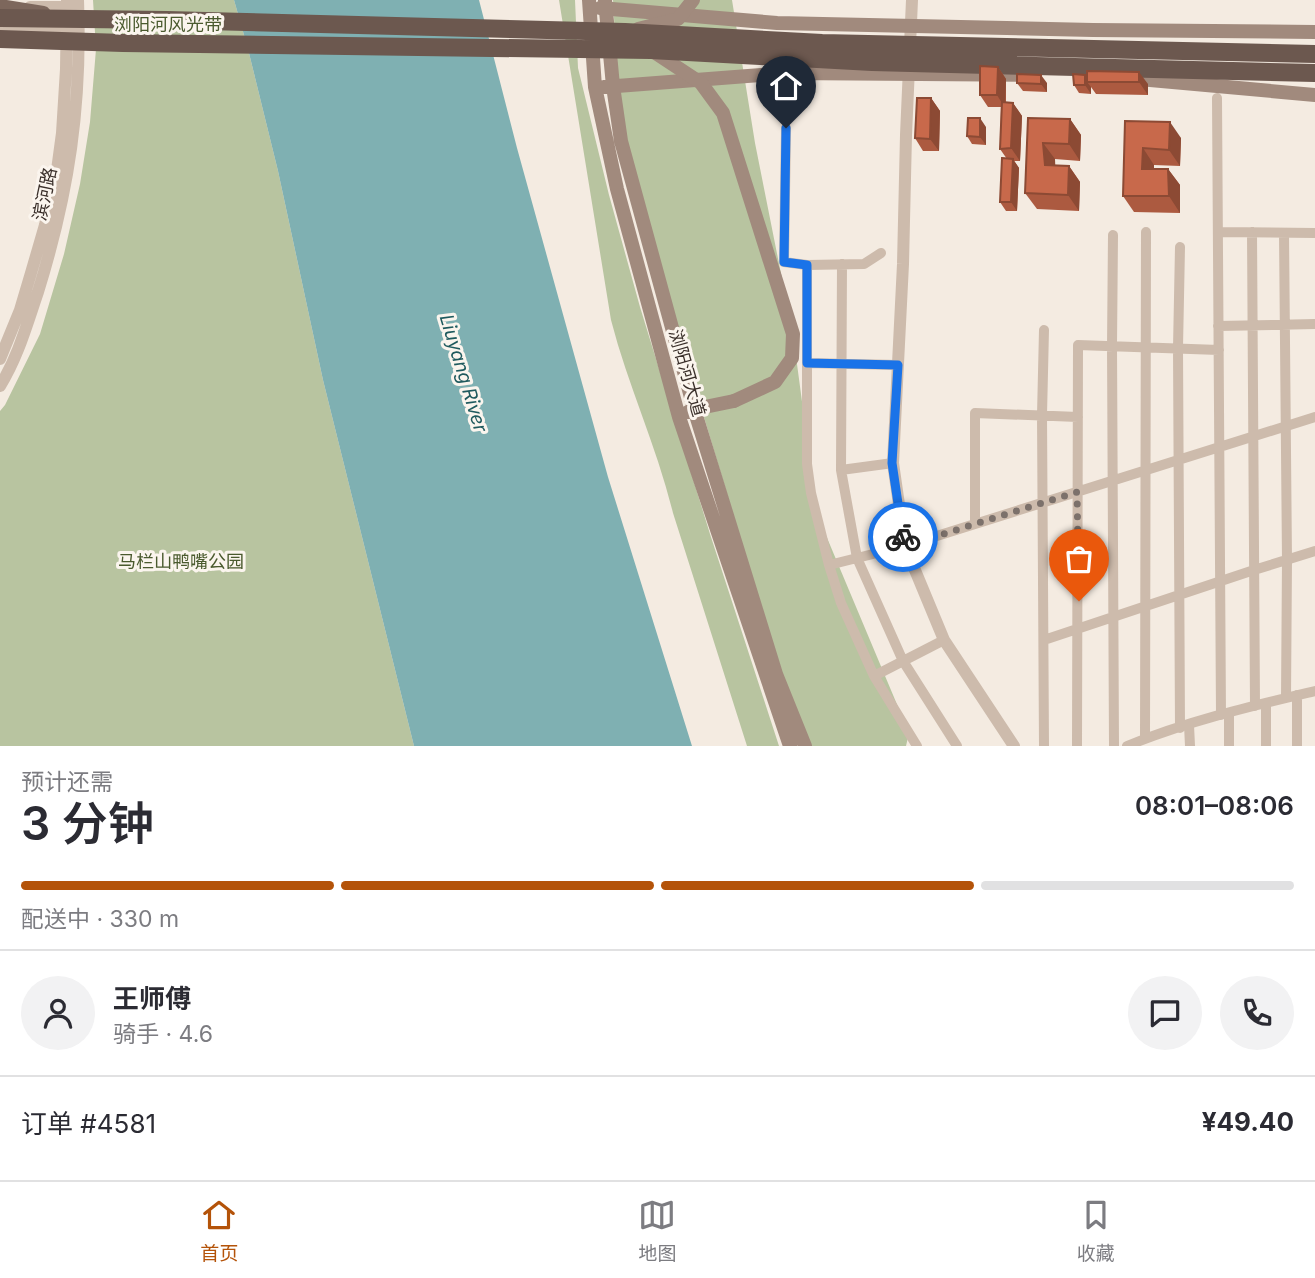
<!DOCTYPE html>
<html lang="zh">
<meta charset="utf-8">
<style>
body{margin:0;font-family:Inter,"Noto Sans SC",sans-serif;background:#f2f2f3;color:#2b2b33;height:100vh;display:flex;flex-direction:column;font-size:26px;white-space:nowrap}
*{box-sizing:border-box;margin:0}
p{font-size:23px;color:#7c7c81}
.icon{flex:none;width:38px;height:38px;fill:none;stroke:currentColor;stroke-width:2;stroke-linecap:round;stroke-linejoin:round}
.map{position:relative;height:746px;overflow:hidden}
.side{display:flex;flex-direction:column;background:#fff;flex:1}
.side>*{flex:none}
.pin{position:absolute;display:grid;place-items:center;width:60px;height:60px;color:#fff;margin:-72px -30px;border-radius:50% 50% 50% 0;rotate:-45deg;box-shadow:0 0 7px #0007}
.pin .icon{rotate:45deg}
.courier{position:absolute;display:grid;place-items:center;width:70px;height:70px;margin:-35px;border:5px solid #1a73e8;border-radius:50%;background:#fff;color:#222;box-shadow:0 2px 9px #0007}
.summary em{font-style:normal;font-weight:600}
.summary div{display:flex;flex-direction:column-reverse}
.summary{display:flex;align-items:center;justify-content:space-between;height:119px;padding:0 21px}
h1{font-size:46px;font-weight:600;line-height:52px}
.bar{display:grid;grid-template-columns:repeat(4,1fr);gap:10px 7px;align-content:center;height:84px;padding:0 21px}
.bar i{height:9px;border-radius:5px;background:#e1e1e2}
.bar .current{background:#b45309}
.bar p{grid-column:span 4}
.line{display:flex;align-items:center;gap:18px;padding:0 21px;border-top:2px solid #e1e1e2}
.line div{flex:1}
.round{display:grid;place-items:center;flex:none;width:74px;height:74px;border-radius:37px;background:#f2f2f3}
.tab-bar{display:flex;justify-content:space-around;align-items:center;height:98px;border-top:2px solid #e1e1e2;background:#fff;font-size:19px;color:#7c7c81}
.tab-bar a{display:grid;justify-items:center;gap:4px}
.tab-bar .current{color:#b45309}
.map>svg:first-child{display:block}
.green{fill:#b8c4a0}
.water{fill:#7fb0b2}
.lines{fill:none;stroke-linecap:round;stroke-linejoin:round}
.minor{stroke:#cdbbac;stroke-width:10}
.tertiary{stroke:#cdbbac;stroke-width:12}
.secondary{stroke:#a18a7d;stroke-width:14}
.primary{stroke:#7d675c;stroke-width:16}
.secondary-bridge{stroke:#a18a7d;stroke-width:14}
.trunk-bridge{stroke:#6c584f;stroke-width:18}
.wall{fill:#ac5a40}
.shaded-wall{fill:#8c4a34}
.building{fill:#c8694b;stroke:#8c4a34;stroke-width:2}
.done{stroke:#7c716b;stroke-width:7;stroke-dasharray:0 12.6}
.route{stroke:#1a73e8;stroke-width:9}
.labels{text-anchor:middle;stroke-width:6;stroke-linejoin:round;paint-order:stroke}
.park-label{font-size:18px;fill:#4a5a2e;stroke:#fbf5ee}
.street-label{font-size:18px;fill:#3b302b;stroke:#fbf5ee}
.water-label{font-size:19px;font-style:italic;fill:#1f5a5e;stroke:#fbf5ee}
</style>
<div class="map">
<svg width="1315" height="746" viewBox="0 0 1315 746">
<rect width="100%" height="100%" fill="#f4ebe1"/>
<!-- green -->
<path class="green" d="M93,0H234L248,49L278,171L323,380L414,746H0V411L5,405L40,334L64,254L80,184L90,122L96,49Z
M559,0H575L578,68L609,195L640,307L710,534L779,746H747L673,513C657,447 628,386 611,320Z
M613,0H732L755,143L793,334L817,514L909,733L906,746H808L795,720L621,141Z"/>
<!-- water -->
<path class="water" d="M234,0H479L517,148L608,477L692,746H414L323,380L278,171L248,49Z"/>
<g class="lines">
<!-- minor -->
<path class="minor" d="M1217,98L1221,715
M786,128L784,262L807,265L864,264L881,253
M1218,232L1315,233
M1252,232L1255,706
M1284,233L1287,560L1286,698
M1113,235L1112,346L1114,746
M842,264L841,470L857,558L903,661L957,746
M807,265V464L811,493L829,565L841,603L874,676L917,746
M1218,326L1315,324
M807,363L898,365
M841,470L893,463
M975,524V413L1078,417
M829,565L905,546L1315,417
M1044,640L1254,570L1315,551
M874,676L944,640
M1297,695V746
M1266,703V746
M1229,713V746
M1189,725L1190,746
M1180,728L1178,348L1180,247
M1145,739L1146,232
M1044,746L1042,415L1044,330
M1077,746L1078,345L1219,350
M1127,746C1187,721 1252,706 1315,691"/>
<!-- tertiary -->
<path class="tertiary" d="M912,0L906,135L903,264L893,463L905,546L944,640L1014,746
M30,7H75
M0,30L73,31
M0,359L20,310L31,273L45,225L57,170L62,133L66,69L67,0
M0,386C18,357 27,324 38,292C69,192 82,105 78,0"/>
<!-- secondary -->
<path class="secondary" d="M589,0L595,87L617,189L679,417L790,746
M605,0L613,86L621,141L695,412L776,674L805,746
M600,8L777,23L1093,30L1315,32
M1128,78L1315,95
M604,87L788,73L1034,75
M688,412L695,409L734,401"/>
<!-- primary -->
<path class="primary" d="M0,7L43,14"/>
<!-- secondary-bridge -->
<path class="secondary-bridge" d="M638,29L678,19L693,0
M651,50L701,83L723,113L793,334L792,358L775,382L734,401"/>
<!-- trunk-bridge -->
<path class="trunk-bridge" d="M0,18L167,20L625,32L822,43L1315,54
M0,39L123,43L651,50L872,62L1315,73"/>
</g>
<!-- wall -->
<path class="wall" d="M998,67L1006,79V103H1013L1022,116L1020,161H1014L1019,168L1017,211H1006L1000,202L1007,159L1000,149L1001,107H988L980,95Z
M1087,71L1148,84V95L1096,94L1091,87V94L1079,93L1074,85L1085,75L1087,78Z
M1017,83H1047V92L1023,91Z
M931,98L940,111L939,151H923L915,138Z
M1028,118L1070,119L1081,135L1080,161L1055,159V166H1069L1080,182L1079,211L1037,209L1025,193Z
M1125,121L1181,138L1180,166L1154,165V169H1168L1180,185V213L1134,212L1123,196Z
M986,127V145L972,144L967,136Z"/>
<!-- shaded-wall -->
<path class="shaded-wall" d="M998,67L1006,79L1005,108L997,95Z
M1139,72L1148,84V95L1139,82Z
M1041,75L1047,83V92L1041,84Z
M1085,75L1090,82H1087L1091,87V94L1085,85Z
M931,98L940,111L939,151L930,139Z
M1013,103L1022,116L1020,161L1011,148Z
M980,118L986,127V145L980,137Z
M1070,119L1081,135L1080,161L1069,144Z
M1170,122L1181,138L1180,166L1169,150Z
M1043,143L1055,159L1056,182L1045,165Z
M1143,148L1154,165V185L1142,169Z
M1013,159L1019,168L1017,211L1011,202Z
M1069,166L1080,182L1079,211L1068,195Z
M1168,169L1180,185V213L1169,196Z"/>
<!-- building -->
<path class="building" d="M980,66L998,67L997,95H980Z
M1087,71L1139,72V82H1087Z
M1017,74L1041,75V84L1017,83Z
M1073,74L1085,75V85H1074Z
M917,98H931L930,139L915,138Z
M1002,102L1013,103L1011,148L1000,149Z
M968,118H980V137L967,136Z
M1028,118L1070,119L1069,144L1043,143L1045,165L1069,166L1068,195L1025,193Z
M1125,121L1170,122L1169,150L1143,148L1142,169H1168L1169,196H1123Z
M1002,158L1013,159L1011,202H1000Z"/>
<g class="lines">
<!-- done -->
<path class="done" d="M903,537L905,546L1077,492L1079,601"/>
<!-- route -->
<path class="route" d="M786,128L784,262L807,265V363L898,365L892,463L903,537"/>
</g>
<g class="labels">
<!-- park labels -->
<g class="park-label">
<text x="168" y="31">浏阳河风光带</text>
<text x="181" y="568">马栏山鸭嘴公园</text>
</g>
<!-- street labels -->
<g class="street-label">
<text transform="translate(45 194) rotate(-78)" y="6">滨河路</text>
<text transform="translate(687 373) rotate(74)" y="6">浏阳河大道</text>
</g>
<!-- water labels -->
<g class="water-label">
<text transform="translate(464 373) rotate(73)" y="7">Liuyang River</text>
</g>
</g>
</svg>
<div class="pin" style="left:1079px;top:601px;background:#ea580c"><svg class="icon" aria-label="bag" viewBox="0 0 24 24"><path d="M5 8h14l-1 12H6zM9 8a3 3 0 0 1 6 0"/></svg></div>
<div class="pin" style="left:786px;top:128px;background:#1f2937"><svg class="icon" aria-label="home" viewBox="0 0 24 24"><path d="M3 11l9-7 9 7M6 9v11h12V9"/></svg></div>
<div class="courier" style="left:903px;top:537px"><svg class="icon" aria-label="bike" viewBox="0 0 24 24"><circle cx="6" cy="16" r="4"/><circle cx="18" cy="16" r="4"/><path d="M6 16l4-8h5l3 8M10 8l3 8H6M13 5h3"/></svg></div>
</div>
<section class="side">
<div class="summary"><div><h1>3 分钟</h1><p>预计还需</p></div><em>08:01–08:06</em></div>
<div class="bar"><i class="current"></i><i class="current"></i><i class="current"></i><i></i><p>配送中 · 330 m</p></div>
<div class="line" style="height:126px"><a class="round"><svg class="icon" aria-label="person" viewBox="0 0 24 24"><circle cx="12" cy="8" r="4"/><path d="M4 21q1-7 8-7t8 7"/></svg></a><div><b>王师傅</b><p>骑手 · 4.6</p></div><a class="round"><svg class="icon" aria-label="chat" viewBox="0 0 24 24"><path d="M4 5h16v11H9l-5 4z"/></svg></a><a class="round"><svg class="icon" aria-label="phone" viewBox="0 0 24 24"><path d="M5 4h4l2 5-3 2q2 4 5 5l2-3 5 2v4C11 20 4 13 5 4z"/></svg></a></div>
<div class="line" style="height:91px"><div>订单 #4581</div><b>¥49.40</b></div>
</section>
<nav class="tab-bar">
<a class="current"><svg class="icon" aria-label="home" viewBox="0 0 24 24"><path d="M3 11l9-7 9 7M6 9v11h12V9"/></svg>首页</a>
<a><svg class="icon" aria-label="map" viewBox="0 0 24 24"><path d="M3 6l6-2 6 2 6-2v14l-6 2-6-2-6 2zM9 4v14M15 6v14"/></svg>地图</a>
<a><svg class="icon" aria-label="saved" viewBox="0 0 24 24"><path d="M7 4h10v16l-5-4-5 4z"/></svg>收藏</a>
</nav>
